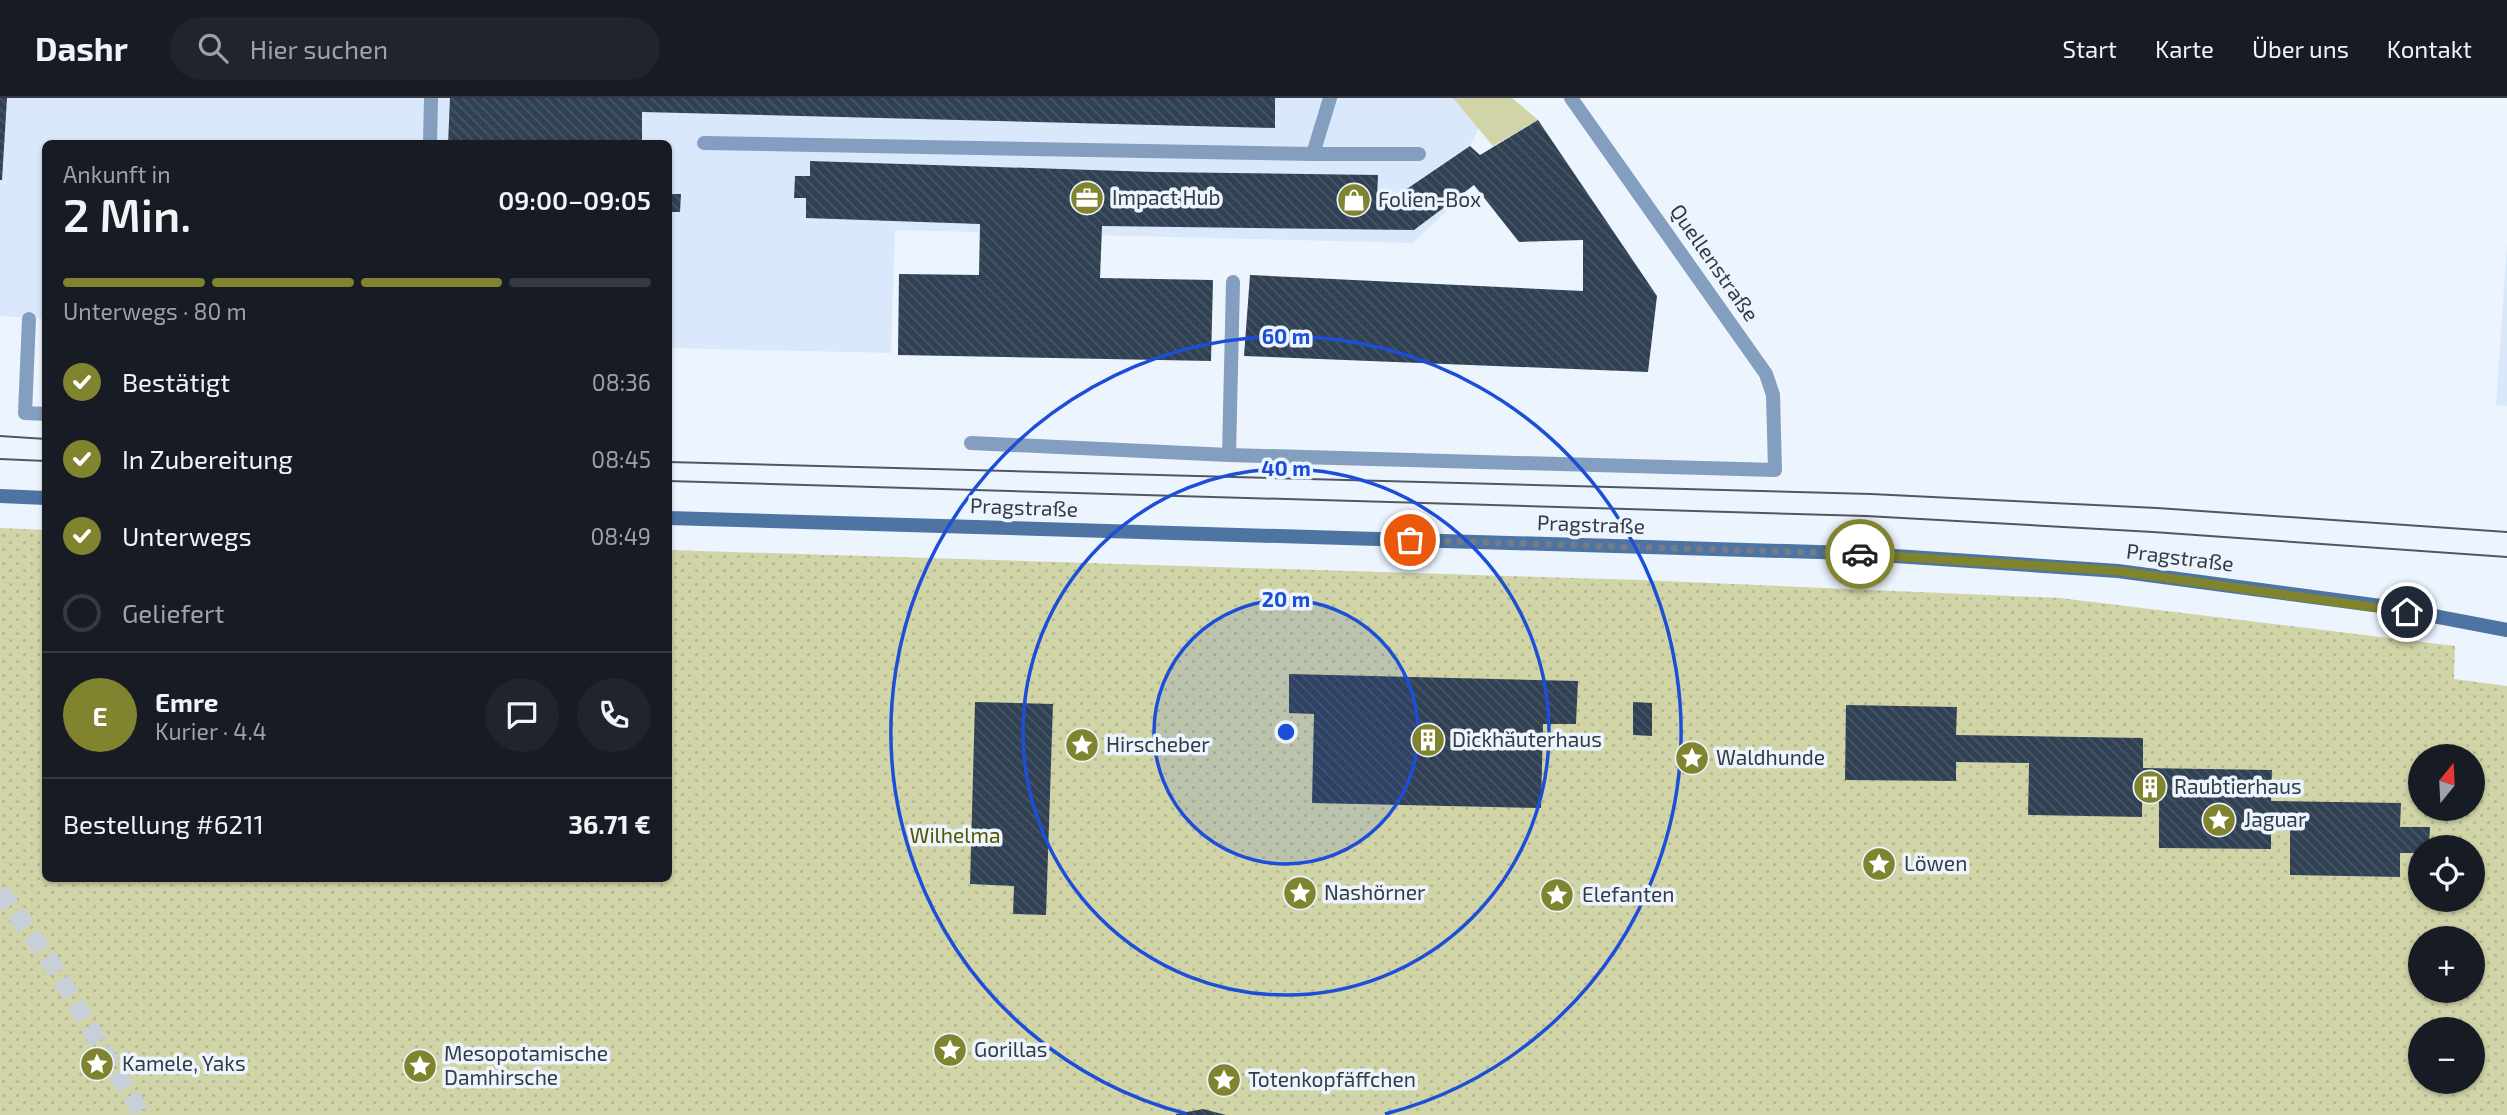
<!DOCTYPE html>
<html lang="de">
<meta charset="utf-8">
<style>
body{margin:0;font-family:"Exo 2",sans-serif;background:#20242c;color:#f1f3f6;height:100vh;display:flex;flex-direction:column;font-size:26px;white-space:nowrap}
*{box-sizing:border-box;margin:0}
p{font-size:23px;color:#9ea1a6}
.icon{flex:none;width:38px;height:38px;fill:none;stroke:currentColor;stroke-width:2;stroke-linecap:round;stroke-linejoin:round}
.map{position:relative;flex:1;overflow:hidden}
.details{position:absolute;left:42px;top:42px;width:630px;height:742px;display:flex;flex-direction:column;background:#171b24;border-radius:10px;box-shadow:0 2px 5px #0004}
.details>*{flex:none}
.needle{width:46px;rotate:18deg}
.fabs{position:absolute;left:2408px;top:646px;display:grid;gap:14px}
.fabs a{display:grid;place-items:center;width:77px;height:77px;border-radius:50%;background:#171b24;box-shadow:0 2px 5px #0004;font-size:35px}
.pin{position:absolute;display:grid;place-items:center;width:60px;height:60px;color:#fff;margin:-30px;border:4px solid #fff;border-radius:50%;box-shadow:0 2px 7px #0007}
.courier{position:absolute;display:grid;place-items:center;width:70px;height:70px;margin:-35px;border:5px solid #81842e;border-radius:50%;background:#fff;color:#222;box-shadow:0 2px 9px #0007}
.overview em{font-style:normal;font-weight:600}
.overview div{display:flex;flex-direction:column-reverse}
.overview{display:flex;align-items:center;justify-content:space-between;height:119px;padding:0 21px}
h1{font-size:46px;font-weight:600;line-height:52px}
.bar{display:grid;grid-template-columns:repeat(4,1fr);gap:10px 7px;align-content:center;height:84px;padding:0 21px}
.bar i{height:9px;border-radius:5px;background:#363941}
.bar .on{background:#81842e}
.bar p{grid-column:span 4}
.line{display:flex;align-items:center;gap:18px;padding:0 21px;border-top:2px solid #363941}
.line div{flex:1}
.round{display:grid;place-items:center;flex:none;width:74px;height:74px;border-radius:37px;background:#20242c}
ol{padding:0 21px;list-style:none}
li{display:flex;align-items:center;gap:21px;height:77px}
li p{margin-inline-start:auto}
li .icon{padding:7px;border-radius:50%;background:#81842e;color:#fff;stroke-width:4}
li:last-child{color:#9ea1a6}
li i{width:38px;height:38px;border:4px solid #363941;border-radius:50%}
header{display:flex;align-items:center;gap:42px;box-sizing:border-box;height:98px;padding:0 35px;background:#171b24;border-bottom:2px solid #363941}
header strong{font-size:33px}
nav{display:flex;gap:38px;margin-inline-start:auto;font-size:24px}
.search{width:490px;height:63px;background:#20242c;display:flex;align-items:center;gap:18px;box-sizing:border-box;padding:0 24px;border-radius:38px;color:#9ea1a6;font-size:26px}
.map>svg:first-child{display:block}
.built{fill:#dae8fb}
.green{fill:#d1d4a7}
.park{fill:url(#park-dots);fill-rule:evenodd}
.building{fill:url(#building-back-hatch)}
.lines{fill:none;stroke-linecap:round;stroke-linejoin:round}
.primary-tunnel{stroke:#c7cfd9;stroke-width:18;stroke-dasharray:18 9;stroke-linecap:butt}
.service{stroke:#849ebf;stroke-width:14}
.minor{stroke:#849ebf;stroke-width:14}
.secondary{stroke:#4d74a3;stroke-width:14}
.tram{stroke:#4f5761;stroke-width:2}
.done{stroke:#747c86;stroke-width:7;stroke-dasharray:0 12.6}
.route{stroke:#81842e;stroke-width:9}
.ring{fill:none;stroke:#1d4ed8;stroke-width:3.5}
.labels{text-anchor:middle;stroke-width:7;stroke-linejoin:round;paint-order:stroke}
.poi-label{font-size:21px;fill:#333b45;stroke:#ecf4fe;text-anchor:start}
.street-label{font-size:21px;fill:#333b45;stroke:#ecf4fe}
.park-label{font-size:21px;fill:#535500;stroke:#ecf4fe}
.centre{fill:#1d4ed8;stroke:#ecf4fe;stroke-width:3.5}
.ring-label{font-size:21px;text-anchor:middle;font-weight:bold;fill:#1d4ed8;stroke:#ecf4fe;stroke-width:7;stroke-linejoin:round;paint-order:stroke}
</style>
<header>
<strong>Dashr</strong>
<div class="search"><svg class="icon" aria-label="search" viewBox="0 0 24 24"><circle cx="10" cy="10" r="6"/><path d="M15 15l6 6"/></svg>Hier suchen</div>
<nav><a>Start</a><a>Karte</a><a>Über uns</a><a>Kontakt</a></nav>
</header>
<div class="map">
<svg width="2507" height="1017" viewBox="0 0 2507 1017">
<defs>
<pattern id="park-dots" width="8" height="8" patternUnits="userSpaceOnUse" patternTransform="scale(1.75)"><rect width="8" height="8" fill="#d1d4a7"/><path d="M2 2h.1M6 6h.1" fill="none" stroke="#b4b791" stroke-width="1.8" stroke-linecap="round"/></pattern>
<pattern id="building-back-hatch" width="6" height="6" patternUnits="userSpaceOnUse" patternTransform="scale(1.75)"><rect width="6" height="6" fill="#314154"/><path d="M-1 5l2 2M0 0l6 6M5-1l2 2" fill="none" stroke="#475565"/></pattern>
</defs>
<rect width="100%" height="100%" fill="#ecf4fe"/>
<!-- built -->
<path class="built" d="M0,0H1494L1470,48L1494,74L1474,87L1413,145L895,132L891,255L669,250L668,46H46L45,221L0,218Z
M2507,145V308L2496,307Z"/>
<!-- green -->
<path class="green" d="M1453,0H1512L1538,22L1493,48Z"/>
<!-- park -->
<path class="park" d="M0,430L45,432L46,780H668L669,452L1640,482L2060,500L2455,548L2454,581L2507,588V1017H0ZM2420,658H2473V710H2420ZM2420,749H2473V802H2420ZM2420,840H2473V892H2420ZM2420,931H2473V984H2420Z"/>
<!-- building -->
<path class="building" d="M0,0H7L2,82H0Z
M450,0H1275V30L642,14V46H448Z
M1538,22L1657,198L1648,274L1244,258L1250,177L1583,193V142L1519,144L1474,87L1414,132L1102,128L1100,180L1213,182L1211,263L898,257L899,176L979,177L980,126L806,120V100H794L795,78H810V63L1154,74L1378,77L1377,101H1392L1470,48L1480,57Z
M668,96H681L680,114H668Z
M1289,576L1578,583L1576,626H1543L1541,710L1312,705L1314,616L1289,615Z
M975,604L1053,606L1046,817L1013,816L1014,788L970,786Z
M1633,604L1652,605V638L1633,637Z
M1846,607L1957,609L1956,637L2143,640V670L2272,672L2271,703L2401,705L2400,729H2430L2429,749H2420V755H2400V779L2290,777V731H2271V751L2159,750V695H2142V719L2028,717L2029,665L1956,664V683L1845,682Z
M1203,1011L1226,1017H1176V1016Z"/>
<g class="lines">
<!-- primary-tunnel -->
<path class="primary-tunnel" d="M0,793L54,869L142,1017"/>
<!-- service -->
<path class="service" d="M704,45L1313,56L1330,0
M430,46L431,0
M1313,56H1419
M29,221L25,315L46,316
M1229,357L1233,184"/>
<!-- minor -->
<path class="minor" d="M971,345L1229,357L1775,372L1773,297L1766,276L1571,0"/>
<!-- secondary -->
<path class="secondary" d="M0,398L46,400
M668,420L1850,455L2118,473L2381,508L2507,532"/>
<!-- tram -->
<path class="tram" d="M0,338L46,341
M0,361L46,363
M668,364L1871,396L2157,410L2507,434
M668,383L1866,418L2153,434L2507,459"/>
</g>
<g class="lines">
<!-- done -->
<path class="done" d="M1410,442L1860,456"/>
<!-- route -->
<path class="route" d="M1860,456L2118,473L2407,514"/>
</g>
<!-- distance rings -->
<circle cx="1286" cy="634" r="132" fill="#1d4ed8" fill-opacity=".12"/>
<g class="ring">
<circle cx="1286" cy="634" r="132"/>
<circle cx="1286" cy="634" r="263"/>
<path d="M1187 1016A395 395 0 1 1 1385 1016"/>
</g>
<!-- icons -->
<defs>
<g id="office-disc" transform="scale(1.75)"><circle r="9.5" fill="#81842e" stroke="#ecf4fe"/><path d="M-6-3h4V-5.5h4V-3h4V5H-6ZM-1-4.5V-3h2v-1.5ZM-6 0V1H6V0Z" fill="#fff"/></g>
<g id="shop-disc" transform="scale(1.75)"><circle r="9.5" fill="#81842e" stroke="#ecf4fe"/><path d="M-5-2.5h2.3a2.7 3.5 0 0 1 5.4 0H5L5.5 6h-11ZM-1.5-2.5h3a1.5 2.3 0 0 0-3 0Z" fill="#fff"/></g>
<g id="building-disc" transform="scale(1.75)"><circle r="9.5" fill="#81842e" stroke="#ecf4fe"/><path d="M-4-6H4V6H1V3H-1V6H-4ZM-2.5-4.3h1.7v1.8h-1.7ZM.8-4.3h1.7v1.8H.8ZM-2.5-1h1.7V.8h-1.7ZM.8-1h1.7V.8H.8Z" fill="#fff"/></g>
<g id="sight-disc" transform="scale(1.75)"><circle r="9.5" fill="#81842e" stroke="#ecf4fe"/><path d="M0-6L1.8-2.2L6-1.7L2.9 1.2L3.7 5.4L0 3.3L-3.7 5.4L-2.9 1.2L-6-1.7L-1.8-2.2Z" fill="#fff"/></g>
</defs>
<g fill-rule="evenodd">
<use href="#office-disc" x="1087" y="100"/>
<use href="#shop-disc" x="1354" y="102"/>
<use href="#building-disc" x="1428" y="642"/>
<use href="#sight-disc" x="1082" y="647"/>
<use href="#sight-disc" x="1692" y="660"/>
<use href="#building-disc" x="2150" y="689"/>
<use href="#sight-disc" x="2219" y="722"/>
<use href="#sight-disc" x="1879" y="766"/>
<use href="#sight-disc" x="1300" y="795"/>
<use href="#sight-disc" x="1557" y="797"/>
<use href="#sight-disc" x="950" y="952"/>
<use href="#sight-disc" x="97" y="966"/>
<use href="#sight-disc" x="420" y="968"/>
<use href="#sight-disc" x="1224" y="982"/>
</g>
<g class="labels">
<!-- poi labels -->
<g class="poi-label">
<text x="1112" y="107">Impact Hub</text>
<text x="1378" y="109">Folien-Box</text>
<text x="1452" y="649">Dickhäuterhaus</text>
<text x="1106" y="654">Hirscheber</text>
<text x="1716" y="667">Waldhunde</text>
<text x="2174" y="696">Raubtierhaus</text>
<text x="2244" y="729">Jaguar</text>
<text x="1904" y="773">Löwen</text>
<text x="1324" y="802">Nashörner</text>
<text x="1582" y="804">Elefanten</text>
<text x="974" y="959">Gorillas</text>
<text x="444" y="963">Mesopotamische<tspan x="444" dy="24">Damhirsche</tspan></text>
<text x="122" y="973">Kamele, Yaks</text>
<text x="1248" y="989">Totenkopfäffchen</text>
</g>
<!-- street labels -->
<g class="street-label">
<text transform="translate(1714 165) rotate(55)" y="7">Quellenstraße</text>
<text transform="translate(1024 410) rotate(2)" y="7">Pragstraße</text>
<text transform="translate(1591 427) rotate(2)" y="7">Pragstraße</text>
<text transform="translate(2180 460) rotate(7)" y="7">Pragstraße</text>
</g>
<!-- park labels -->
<g class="park-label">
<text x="955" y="745">Wilhelma</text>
</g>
</g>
<circle cx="1286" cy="634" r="10" class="centre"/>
<g class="ring-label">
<text x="1286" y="246">60 m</text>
<text x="1286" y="378">40 m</text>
<text x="1286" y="509">20 m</text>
</g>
</svg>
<div class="fabs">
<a><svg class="needle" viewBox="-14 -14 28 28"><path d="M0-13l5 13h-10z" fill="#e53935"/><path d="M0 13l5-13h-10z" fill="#9ea1a6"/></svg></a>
<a><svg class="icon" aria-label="locate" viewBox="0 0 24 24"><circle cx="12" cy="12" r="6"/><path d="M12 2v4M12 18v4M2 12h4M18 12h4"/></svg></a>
<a>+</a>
<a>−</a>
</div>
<div class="pin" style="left:1410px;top:442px;background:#ea580c"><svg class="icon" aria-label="bag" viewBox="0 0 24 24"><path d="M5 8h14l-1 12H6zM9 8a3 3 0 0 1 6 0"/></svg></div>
<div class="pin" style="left:2407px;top:514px;background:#1f2937"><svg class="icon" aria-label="home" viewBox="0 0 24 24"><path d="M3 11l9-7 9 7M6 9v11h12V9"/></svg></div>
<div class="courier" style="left:1860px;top:456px"><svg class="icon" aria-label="car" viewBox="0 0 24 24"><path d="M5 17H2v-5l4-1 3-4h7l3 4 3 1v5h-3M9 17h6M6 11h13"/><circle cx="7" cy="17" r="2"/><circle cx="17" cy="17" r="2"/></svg></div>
<section class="details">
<div class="overview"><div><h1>2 Min.</h1><p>Ankunft in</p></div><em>09:00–09:05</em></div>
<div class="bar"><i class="on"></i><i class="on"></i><i class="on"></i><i></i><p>Unterwegs · 80 m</p></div>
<ol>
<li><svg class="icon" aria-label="check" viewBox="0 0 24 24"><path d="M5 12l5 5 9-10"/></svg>Bestätigt<p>08:36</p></li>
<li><svg class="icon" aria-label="check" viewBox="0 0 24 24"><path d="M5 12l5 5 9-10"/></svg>In Zubereitung<p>08:45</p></li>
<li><svg class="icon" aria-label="check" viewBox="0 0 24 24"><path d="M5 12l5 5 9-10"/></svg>Unterwegs<p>08:49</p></li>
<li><i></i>Geliefert</li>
</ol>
<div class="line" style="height:126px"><b class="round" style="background:#81842e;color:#fff">E</b><div><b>Emre</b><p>Kurier · 4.4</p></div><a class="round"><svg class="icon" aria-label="chat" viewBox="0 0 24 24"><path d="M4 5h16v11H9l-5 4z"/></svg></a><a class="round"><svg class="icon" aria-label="phone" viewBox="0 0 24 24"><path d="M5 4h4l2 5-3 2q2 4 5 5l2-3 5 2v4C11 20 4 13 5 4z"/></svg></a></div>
<div class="line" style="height:91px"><div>Bestellung #6211</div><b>36.71 €</b></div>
</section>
</div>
